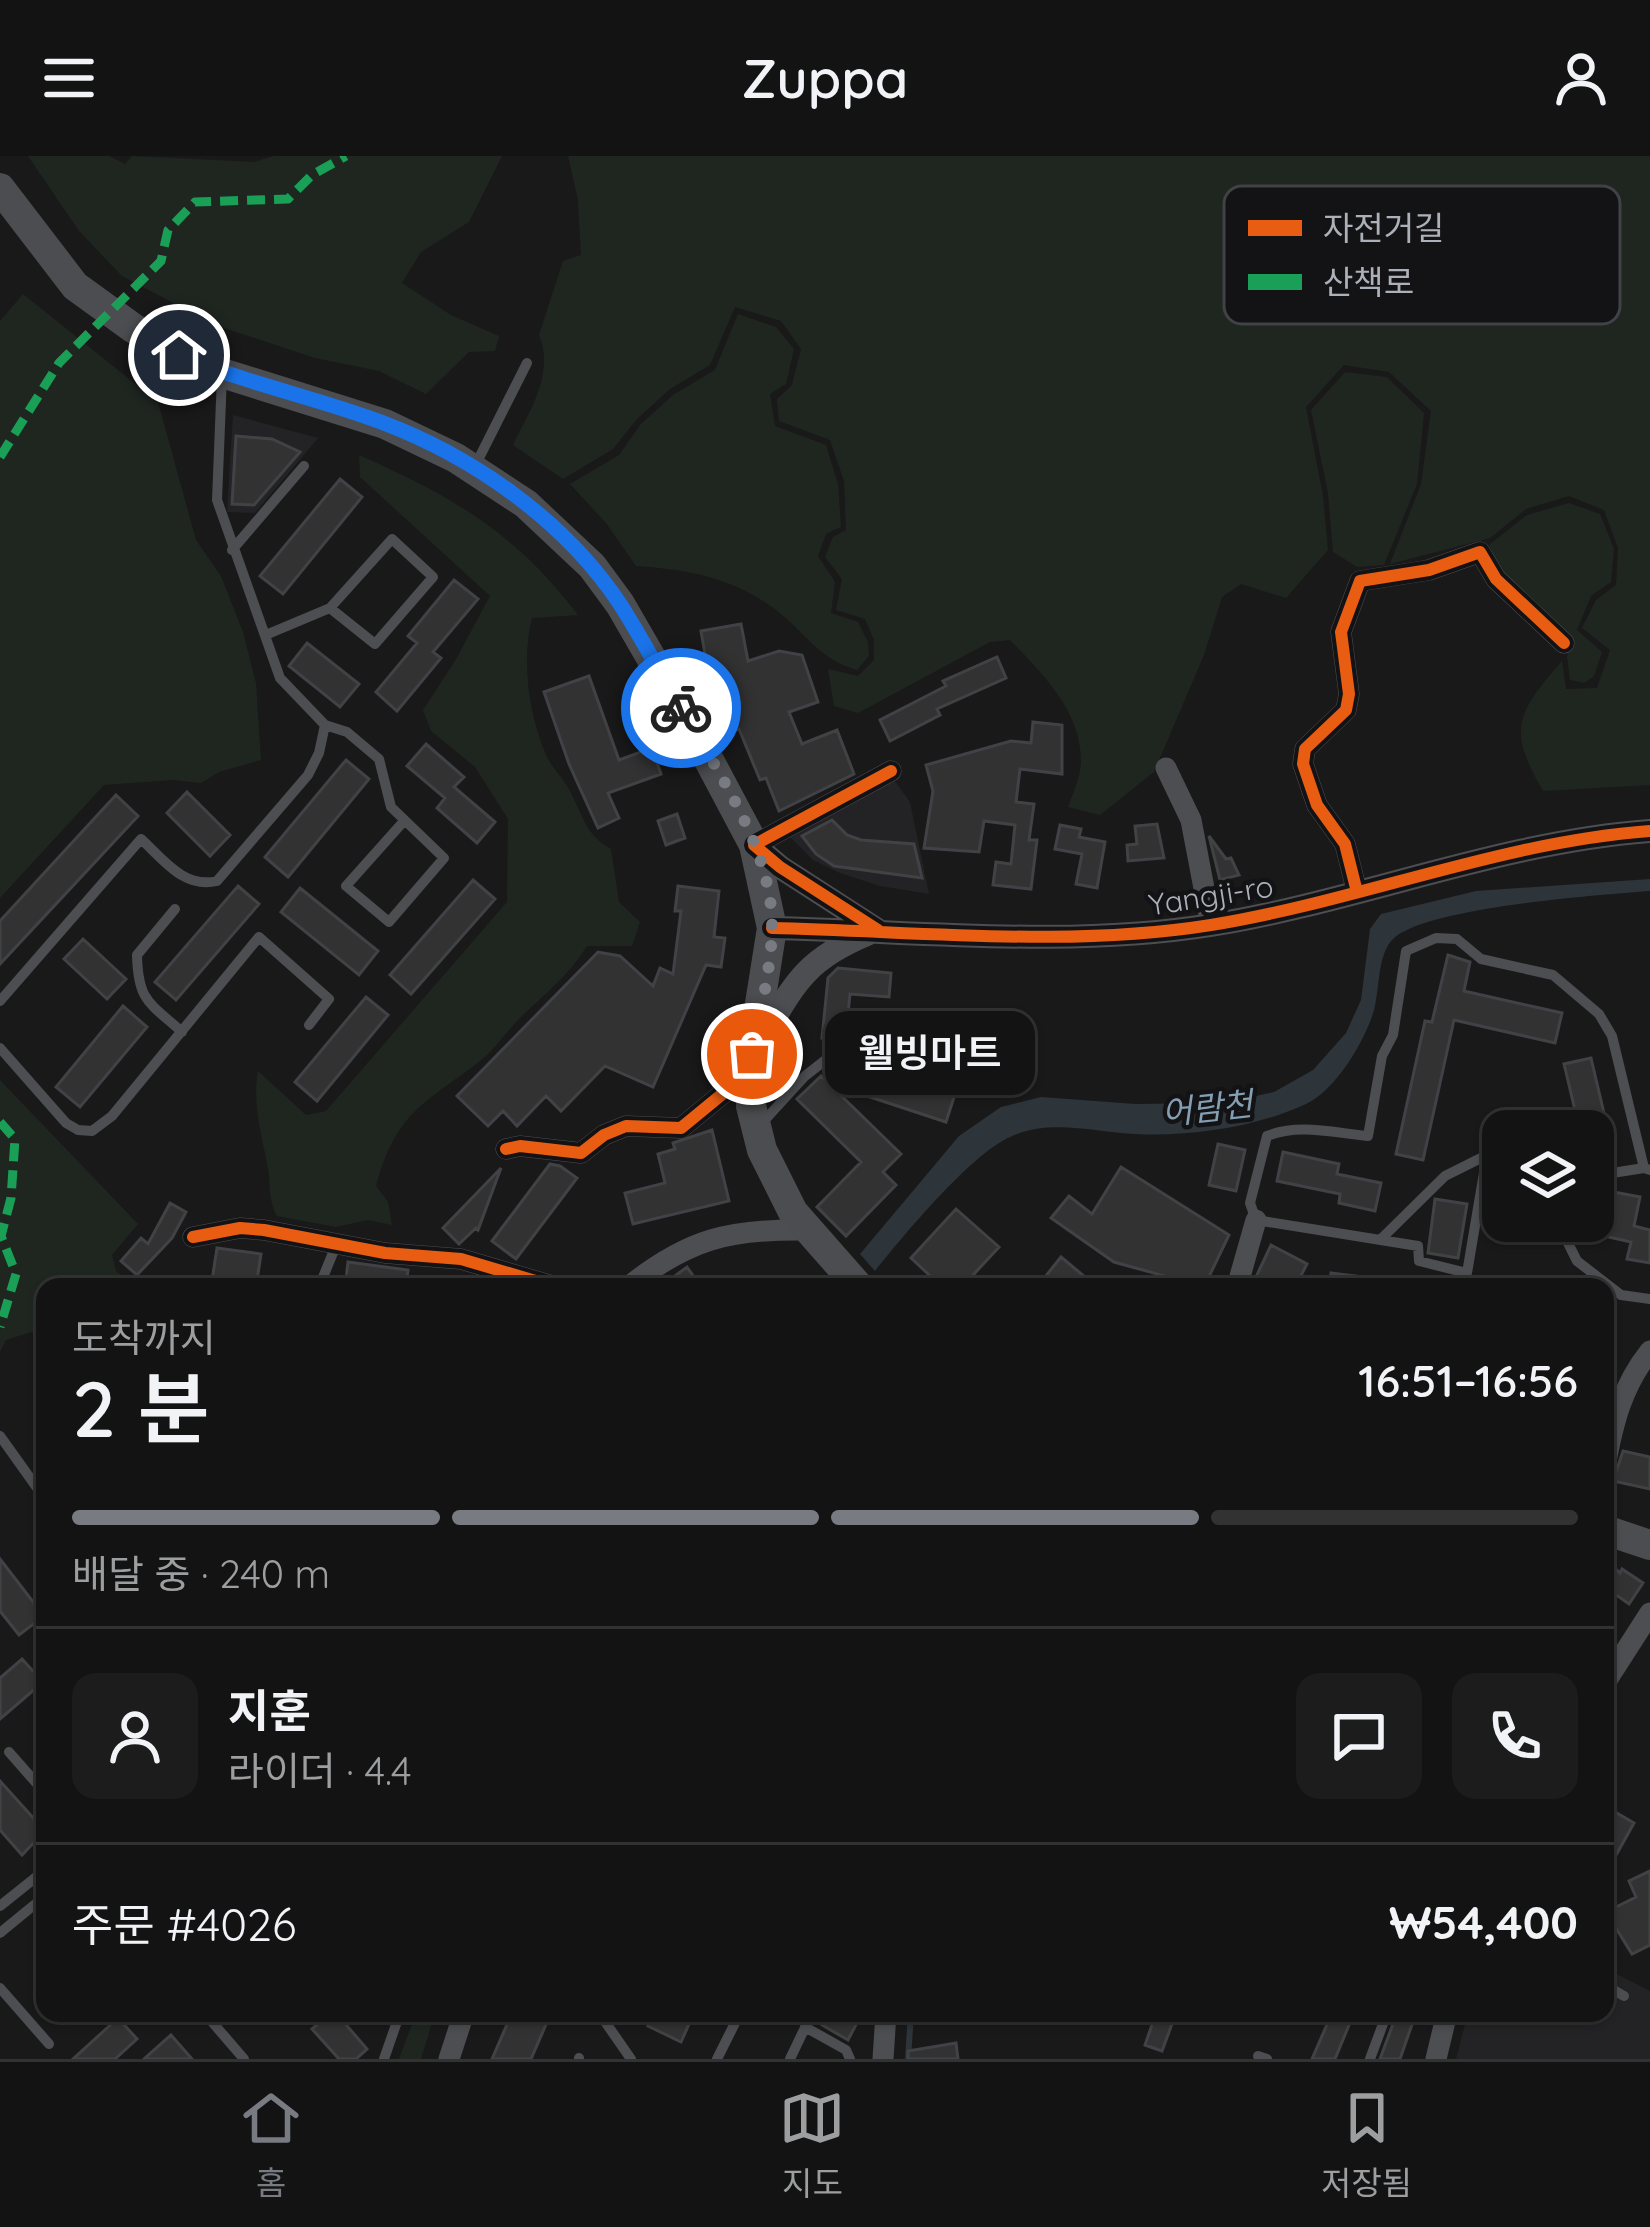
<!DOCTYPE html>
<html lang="ko">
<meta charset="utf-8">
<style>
body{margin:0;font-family:Quicksand,"Noto Sans KR",sans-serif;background:#1c1c1c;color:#f1f3f6;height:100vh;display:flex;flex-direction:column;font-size:45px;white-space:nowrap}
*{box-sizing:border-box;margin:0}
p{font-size:39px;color:#9d9ea0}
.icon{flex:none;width:66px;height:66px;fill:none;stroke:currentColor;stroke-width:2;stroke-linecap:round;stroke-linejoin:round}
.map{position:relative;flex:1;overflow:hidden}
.details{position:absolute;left:36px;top:1122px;width:1578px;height:744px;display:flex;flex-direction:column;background:#131313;border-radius:24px;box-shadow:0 3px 9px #0004,0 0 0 3px #323233}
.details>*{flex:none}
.controls{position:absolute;left:1482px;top:954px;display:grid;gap:24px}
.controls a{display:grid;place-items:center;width:132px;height:132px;border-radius:24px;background:#131313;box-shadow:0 3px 9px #0004,0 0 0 3px #323233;font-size:60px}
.pin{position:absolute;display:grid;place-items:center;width:102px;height:102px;color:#fff;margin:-51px;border:6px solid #fff;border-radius:50%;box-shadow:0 3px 12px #0007}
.courier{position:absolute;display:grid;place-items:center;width:120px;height:120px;margin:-60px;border:9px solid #1a73e8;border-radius:50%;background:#fff;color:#222;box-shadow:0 3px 15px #0007}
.bubble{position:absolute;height:84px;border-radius:24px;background:#131313;box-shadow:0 3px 9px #0004,0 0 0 3px #323233;font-size:39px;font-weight:600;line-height:84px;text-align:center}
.summary em{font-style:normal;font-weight:600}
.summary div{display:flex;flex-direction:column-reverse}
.summary{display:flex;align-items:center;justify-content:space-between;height:204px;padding:0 36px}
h1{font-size:78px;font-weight:600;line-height:90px}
.bar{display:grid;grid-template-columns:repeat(4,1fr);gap:18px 12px;align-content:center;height:144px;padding:0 36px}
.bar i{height:15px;border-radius:9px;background:#323233}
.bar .on{background:#787b81}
.bar p{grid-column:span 4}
.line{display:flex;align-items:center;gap:30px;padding:0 36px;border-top:3px solid #323233}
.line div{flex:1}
.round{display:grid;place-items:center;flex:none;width:126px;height:126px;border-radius:24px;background:#1c1c1c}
header{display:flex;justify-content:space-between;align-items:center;height:156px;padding:0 36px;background:#131313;font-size:54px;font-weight:600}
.tab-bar{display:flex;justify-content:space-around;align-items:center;height:168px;border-top:3px solid #323233;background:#131313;font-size:33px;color:#9d9ea0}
.tab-bar a{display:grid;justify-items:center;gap:6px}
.tab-bar .on{color:#787b81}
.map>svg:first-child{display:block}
.built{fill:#232325}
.green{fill:#1f2620}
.water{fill:#2d343a}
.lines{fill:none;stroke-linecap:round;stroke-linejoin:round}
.stream{stroke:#2d343a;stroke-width:6}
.building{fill:#323233;stroke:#414245;stroke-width:3}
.service{stroke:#4d4e52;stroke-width:10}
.minor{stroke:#4d4e52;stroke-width:21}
.tertiary{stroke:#4d4e52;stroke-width:24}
.secondary{stroke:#4c4d50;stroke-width:30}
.quiet{stroke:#1a9f57;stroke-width:9;stroke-dasharray:18 9;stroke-linecap:butt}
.cycleway-casing{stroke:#131315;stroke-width:20}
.cycleway{stroke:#e95d12;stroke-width:12}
.done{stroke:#787b81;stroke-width:12;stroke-dasharray:0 21.6}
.route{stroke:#1a73e8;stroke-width:15}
.labels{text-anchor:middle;stroke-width:9;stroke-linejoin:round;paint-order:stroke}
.street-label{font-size:30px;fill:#abb0b9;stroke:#131315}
.water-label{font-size:33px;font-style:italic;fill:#849eb2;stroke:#131315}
.key{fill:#131315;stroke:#414246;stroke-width:3}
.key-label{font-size:33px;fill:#abb0b9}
</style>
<header><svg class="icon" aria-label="menu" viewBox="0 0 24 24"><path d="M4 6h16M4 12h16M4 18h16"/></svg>Zuppa<svg class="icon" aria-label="person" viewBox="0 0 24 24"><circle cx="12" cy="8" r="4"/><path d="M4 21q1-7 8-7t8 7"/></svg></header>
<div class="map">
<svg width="1650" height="1903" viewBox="0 0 1650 1903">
<rect width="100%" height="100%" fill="#191919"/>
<!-- built -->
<path class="built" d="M233,259L318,282L255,357L227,356Z
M894,624L910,646L929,738L880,730L840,717L813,704L787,678Z
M1605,1812L1650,1835V1903H1456L1468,1857H1605Z"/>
<!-- green -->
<path class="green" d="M28,0H109L125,8L132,0L254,6L274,0H502L469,66L421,96L402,127L451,159L499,180L495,195L469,196L426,238L379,215L315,202L215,169L122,120L79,75Z
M568,0H1650V629L1543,635C1507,573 1516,558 1562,505L1566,533L1597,532L1610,494L1582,472L1596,444L1616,429L1618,392L1604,354L1569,340L1526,353L1490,382L1390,408L1421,328L1431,255L1389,216L1344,209L1306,251L1323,340L1328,394L1286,442L1241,428L1222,441L1204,499L1154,616L1100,659L1068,651C1073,637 1081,620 1081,605C1081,555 1043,518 1010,484L990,486L858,557L834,550L828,513L858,520L874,504V484L865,463L836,454L842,423L825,401L833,381L846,374L844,325L830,284L779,265L777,243L792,229L801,193L781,165L735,151L710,209L670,233L636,264L613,293L563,323L513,289C530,254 555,217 539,179L563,105L581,99L578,44Z
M23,138L158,246L196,384L221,420L243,476L256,527L261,604L219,616L201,627L173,624L104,629L0,742V165Z
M738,158L776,171L794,193L786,228L770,238L775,270L826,289L838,328L841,371L826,378L818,400L835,426L831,457L858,466L868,486L869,500L857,514C817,502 807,478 776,454C735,422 686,413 636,410L606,367L570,328L619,299L641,268L673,239L715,214Z
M1345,216L1387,221L1424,257L1417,328L1384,409L1357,411L1333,396L1328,337L1311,254Z
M359,299C453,341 514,375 578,459L532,462C521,505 529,561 547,601C553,613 563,622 569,633C582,657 585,679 611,693L619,746L640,766L632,790H587C568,821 543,839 518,864C505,877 495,894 480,905C424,948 396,956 376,1030L388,1046L392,1069L368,1064L336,1071L277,1060C268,1043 271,1030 268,1012C262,979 252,949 258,915L306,959L326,955L507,746L508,663L475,611L431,575L423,554L455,505L490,440L360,321Z
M1569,347L1600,358L1614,393L1611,426L1591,440L1577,474L1602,496L1594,520L1584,527L1570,524L1567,501L1572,485L1501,415L1489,389L1527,359Z
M0,924L138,1068L112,1099L116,1115L137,1131H45V1176H31L6,1184L0,1196Z
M416,1857H435L421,1903H399Z"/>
<!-- water -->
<path class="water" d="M1650,723V735C1601,739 1423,751 1392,784C1377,801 1380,832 1374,854C1365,885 1336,934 1306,948C1257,971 1189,981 1136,978C1094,976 1050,962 1010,981C971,998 903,1080 875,1115L860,1098L959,980L1001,951L1041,941L1135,948L1223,947L1274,936L1313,914L1346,877L1361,844L1370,773L1381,758L1476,735Z"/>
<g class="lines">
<!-- stream -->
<path class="stream" d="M908,1903L911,1857"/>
</g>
<!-- building -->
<path class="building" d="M236,280L272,283L300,296L254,349L232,348Z
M340,323L362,341L283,438L260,420Z
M454,424L478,443L433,496L441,502L397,555L376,536L417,487L408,480Z
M741,468L748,505L779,495L802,499L818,546L789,556L802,588L837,574L854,618L779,655L766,622L760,624L739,573L729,576L707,510L701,475Z
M307,487L359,528L340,551L289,510Z
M997,501L1006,522L937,553L940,559L890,585L880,564L946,530L943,525Z
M589,520L619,604L652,592L661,618L608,637L619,662L598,672L569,608L544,536Z
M1033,566L1062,569V618L1020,613L1016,646L1034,648L1029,684H1037L1031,733L993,729L996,706L1011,708L1015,669L984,665L979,696L924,692L933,635L926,609L1011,585L1031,587Z
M426,588L464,621L454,631L495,666L477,687L437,652L445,642L407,610Z
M346,604L369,623L288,721L265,701Z
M187,636L230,679L210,700L167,657Z
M116,639L138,660L0,808V765Z
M677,658L685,682L666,689L658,665Z
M832,664L847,679L861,684L914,688L922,722L834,710L816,698L802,680Z
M1157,668L1164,702L1128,705L1127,689L1137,688L1135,670Z
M1060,669L1081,673L1079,681L1105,686L1097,732L1076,728L1082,698L1055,693Z
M1209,680L1226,703L1231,702L1239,719L1220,724Z
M473,724L495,743L411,838L390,819Z
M238,730L259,748L176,844L155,826Z
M678,730L719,735L714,781L725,782L721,811L706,809L653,931L605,910L561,955L546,940L517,970L503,955L488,970L457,940L598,796L620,800L653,830L660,812L673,818L681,755H675Z
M300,732L378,795L359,819L281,756Z
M83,783L126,823L107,843L64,803Z
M1448,799L1470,806L1464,835L1562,857L1555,887L1454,864L1423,1004L1396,998L1425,865L1432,866Z
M838,812L891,817L889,841L850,838L846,878L836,883L822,882L828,822Z
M366,841L388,859L317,945L295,926Z
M123,850L147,871L80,951L56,931Z
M892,862L971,888L946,966L867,940Z
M1591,902L1615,1004L1593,1009V975H1580L1564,908Z
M821,920L901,998L883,1016L896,1029L846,1080L817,1051L861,1006L797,943Z
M712,974L729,1045L633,1068L625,1037L665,1027L658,998L675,993L673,987Z
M1218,988L1245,994L1236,1035L1209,1029Z
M1283,996L1339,1008L1337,1018L1381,1027L1375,1055L1339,1047L1340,1038L1277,1025Z
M550,1008L560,1010L577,1022L516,1103L492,1085Z
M1121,1011L1229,1079L1204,1131L1114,1106L1051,1062L1069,1040L1092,1058Z
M501,1012L478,1074L476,1072L459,1088L443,1072Z
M1614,1036L1640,1041L1634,1070L1650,1074V1107L1627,1103L1631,1086L1605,1080Z
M1435,1043L1467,1048L1458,1102L1428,1097Z
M170,1047L186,1056L172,1082L137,1119L121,1105L141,1082L148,1088Z
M956,1053L999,1091L962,1131H942L911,1102Z
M1271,1089L1307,1108L1295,1131H1275L1256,1121Z
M217,1092L261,1098L256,1131H211Z
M1061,1101L1097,1131H1037Z
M348,1106L408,1114L406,1131H345Z
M687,1111L701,1131H660Z
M1331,1117L1372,1122V1131H1329Z
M1623,1295L1650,1301V1333L1613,1325Z
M0,1403L44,1460L19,1479L0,1455Z
M1605,1404L1620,1417L1622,1413L1643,1427L1629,1448L1605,1431Z
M22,1503L43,1526L0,1563V1522Z
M0,1625L45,1675L22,1699L0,1674Z
M1605,1650L1634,1667L1605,1719Z
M1650,1715V1789L1632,1798L1606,1756L1636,1741L1629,1725Z
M331,1857H336L367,1893L356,1903H339L312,1873Z
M512,1857H551L531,1903H492Z
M654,1857H694L681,1886L648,1870Z
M828,1857H846L859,1863L848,1884L822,1869Z
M1156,1857H1176L1162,1895L1145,1889Z
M1332,1857H1354L1335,1903H1312Z
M1397,1857H1416L1400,1903H1380Z
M118,1862L137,1883L115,1903H73Z
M171,1879L192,1903H144Z
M956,1887L958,1903H908V1895Z"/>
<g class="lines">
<!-- service -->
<path class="service" d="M222,220L217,344L280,522L325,569L347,576L379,603L391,651L444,702L389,766L346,730L404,665
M475,310L527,207
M232,394L304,310
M268,478L330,452L392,383L433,421L375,488L330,452
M175,753L137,799C138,846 150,847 182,876
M0,845L141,683C164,704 184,733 217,725L308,619L319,597L325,569
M0,892L66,967L78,974L92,975L112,960L259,781L329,843L309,869
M763,966L805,920L846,888
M1503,1002L1487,999L1467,1117L1419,1105L1418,1090L1256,1064L1250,1047L1267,980C1299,967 1334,977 1368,980L1382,900L1393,879L1406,795L1436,782L1457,783L1481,803L1553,819L1599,858L1612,880L1644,1012L1650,1014
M1593,1020L1644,1012
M1572,1065L1568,1087L1577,1105L1621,1139L1650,1143
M1380,1084L1445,1020L1487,999
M319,1131L337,1087
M0,1280L45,1343
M9,1596L45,1637
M0,1750L45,1714
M0,1777L45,1740
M1605,1829L1624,1840
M0,1832L49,1888
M599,1857L631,1903
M207,1860L244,1903
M805,1871L846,1894L850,1903
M1258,1900L1267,1903
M384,1903L400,1857
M579,1903V1902
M717,1903L740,1857
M790,1903L812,1857
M1370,1903L1387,1857"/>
<!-- minor -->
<path class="minor" d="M1166,612L1191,664L1211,769
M754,689L891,615
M1357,736L1345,688L1317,649L1303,608L1305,593L1346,554L1349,538L1341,476L1360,425L1429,414L1480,396L1496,423L1564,487
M506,993L520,990L581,997L604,979L626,970L681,972L726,935L750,923
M193,1081L240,1072L264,1074L385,1097L461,1103L556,1131
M628,1131C688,1083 729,1073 805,1074
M1237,1131L1256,1064
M1605,1311C1613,1267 1622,1230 1650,1195
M1605,1527L1650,1457
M449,1903L464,1857
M883,1903L886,1857
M1436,1903L1447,1857"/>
<!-- tertiary -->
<path class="tertiary" d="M754,689L780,711L876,773
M772,772C917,775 1067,792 1211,769C1359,745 1500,686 1650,675
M757,891C793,832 800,806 867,778"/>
<!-- secondary -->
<path class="secondary" d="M0,32L75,130L133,172L179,199L222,217L385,268L456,302L526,348L592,410L620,448L694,576L754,689L772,772L752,898L751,950L762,994L793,1056L859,1131
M1605,1374L1650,1389"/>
<!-- quiet -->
<path class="quiet" d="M0,301L59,207L161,105L168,74L195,46L288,43L312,19L346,0
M0,966L15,983L11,1042L1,1080L16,1118L0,1171"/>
<!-- cycleway casing -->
<g class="cycleway-casing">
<path id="cycleway" d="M1357,736L1345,688L1317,649L1303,608L1305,593L1346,554L1349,538L1341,476L1360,425L1429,414L1480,396L1496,423L1564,487
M772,772C917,775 1067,792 1211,769C1359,745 1500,686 1650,675
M878,774L780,711L754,689L891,615
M506,993L520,990L581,997L604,979L626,970L681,972L726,935L750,923
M193,1081L240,1072L264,1074L385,1097L461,1103L556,1131"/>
</g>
<!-- cycleway -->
<use href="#cycleway" class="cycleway"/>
</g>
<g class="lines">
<!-- done -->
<path class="done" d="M681,552C719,618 775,697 772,777C770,817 760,858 752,898"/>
<!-- route -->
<path class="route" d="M179,199C244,227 314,241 381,266C474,301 565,365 620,448C642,482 660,518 681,552"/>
</g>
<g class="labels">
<!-- street labels -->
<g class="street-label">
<text transform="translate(1211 740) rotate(-9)" y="10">Yangji-ro</text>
</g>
<!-- water labels -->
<g class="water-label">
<text transform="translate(1207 952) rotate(-6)" y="12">어람천</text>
</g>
</g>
<!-- legend -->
<rect x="1224" y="30" width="396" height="138" rx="18" class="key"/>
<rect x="1248" y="64" width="54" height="16" fill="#e95d12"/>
<rect x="1248" y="118" width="54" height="16" fill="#1a9f57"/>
<g class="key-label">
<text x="1323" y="84">자전거길</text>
<text x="1323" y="138">산책로</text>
</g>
</svg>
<div class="controls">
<a><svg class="icon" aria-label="layers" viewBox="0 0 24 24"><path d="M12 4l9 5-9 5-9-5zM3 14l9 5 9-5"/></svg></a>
</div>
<div class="pin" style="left:752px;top:898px;background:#ea580c"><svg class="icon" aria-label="bag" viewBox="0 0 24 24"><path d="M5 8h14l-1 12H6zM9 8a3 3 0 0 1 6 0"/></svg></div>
<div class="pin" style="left:179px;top:199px;background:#1f2937"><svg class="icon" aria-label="home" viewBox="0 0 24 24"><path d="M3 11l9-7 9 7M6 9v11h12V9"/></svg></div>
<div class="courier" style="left:681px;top:552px"><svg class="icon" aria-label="bike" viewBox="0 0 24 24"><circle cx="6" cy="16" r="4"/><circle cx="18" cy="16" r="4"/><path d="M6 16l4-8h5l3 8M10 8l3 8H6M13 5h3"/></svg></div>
<div class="bubble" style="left:825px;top:855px;width:210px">웰빙마트</div>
<section class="details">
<div class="summary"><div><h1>2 분</h1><p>도착까지</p></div><em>16:51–16:56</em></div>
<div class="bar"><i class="on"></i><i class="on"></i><i class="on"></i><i></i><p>배달 중 · 240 m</p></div>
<div class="line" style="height:216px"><a class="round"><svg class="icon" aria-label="person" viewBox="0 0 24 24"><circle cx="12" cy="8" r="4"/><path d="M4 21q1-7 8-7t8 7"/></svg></a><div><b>지훈</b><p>라이더 · 4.4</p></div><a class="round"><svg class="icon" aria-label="chat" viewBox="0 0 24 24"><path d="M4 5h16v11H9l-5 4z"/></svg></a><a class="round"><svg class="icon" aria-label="phone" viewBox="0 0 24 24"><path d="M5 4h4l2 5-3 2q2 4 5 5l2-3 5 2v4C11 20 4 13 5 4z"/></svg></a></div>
<div class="line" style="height:156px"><div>주문 #4026</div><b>₩54,400</b></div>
</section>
</div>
<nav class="tab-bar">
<a class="on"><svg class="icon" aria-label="home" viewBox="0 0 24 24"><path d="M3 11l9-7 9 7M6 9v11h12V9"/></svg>홈</a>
<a><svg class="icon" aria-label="map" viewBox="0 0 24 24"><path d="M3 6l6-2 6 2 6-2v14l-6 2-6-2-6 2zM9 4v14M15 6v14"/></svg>지도</a>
<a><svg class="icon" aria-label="saved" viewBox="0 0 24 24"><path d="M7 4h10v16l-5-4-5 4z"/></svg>저장됨</a>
</nav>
